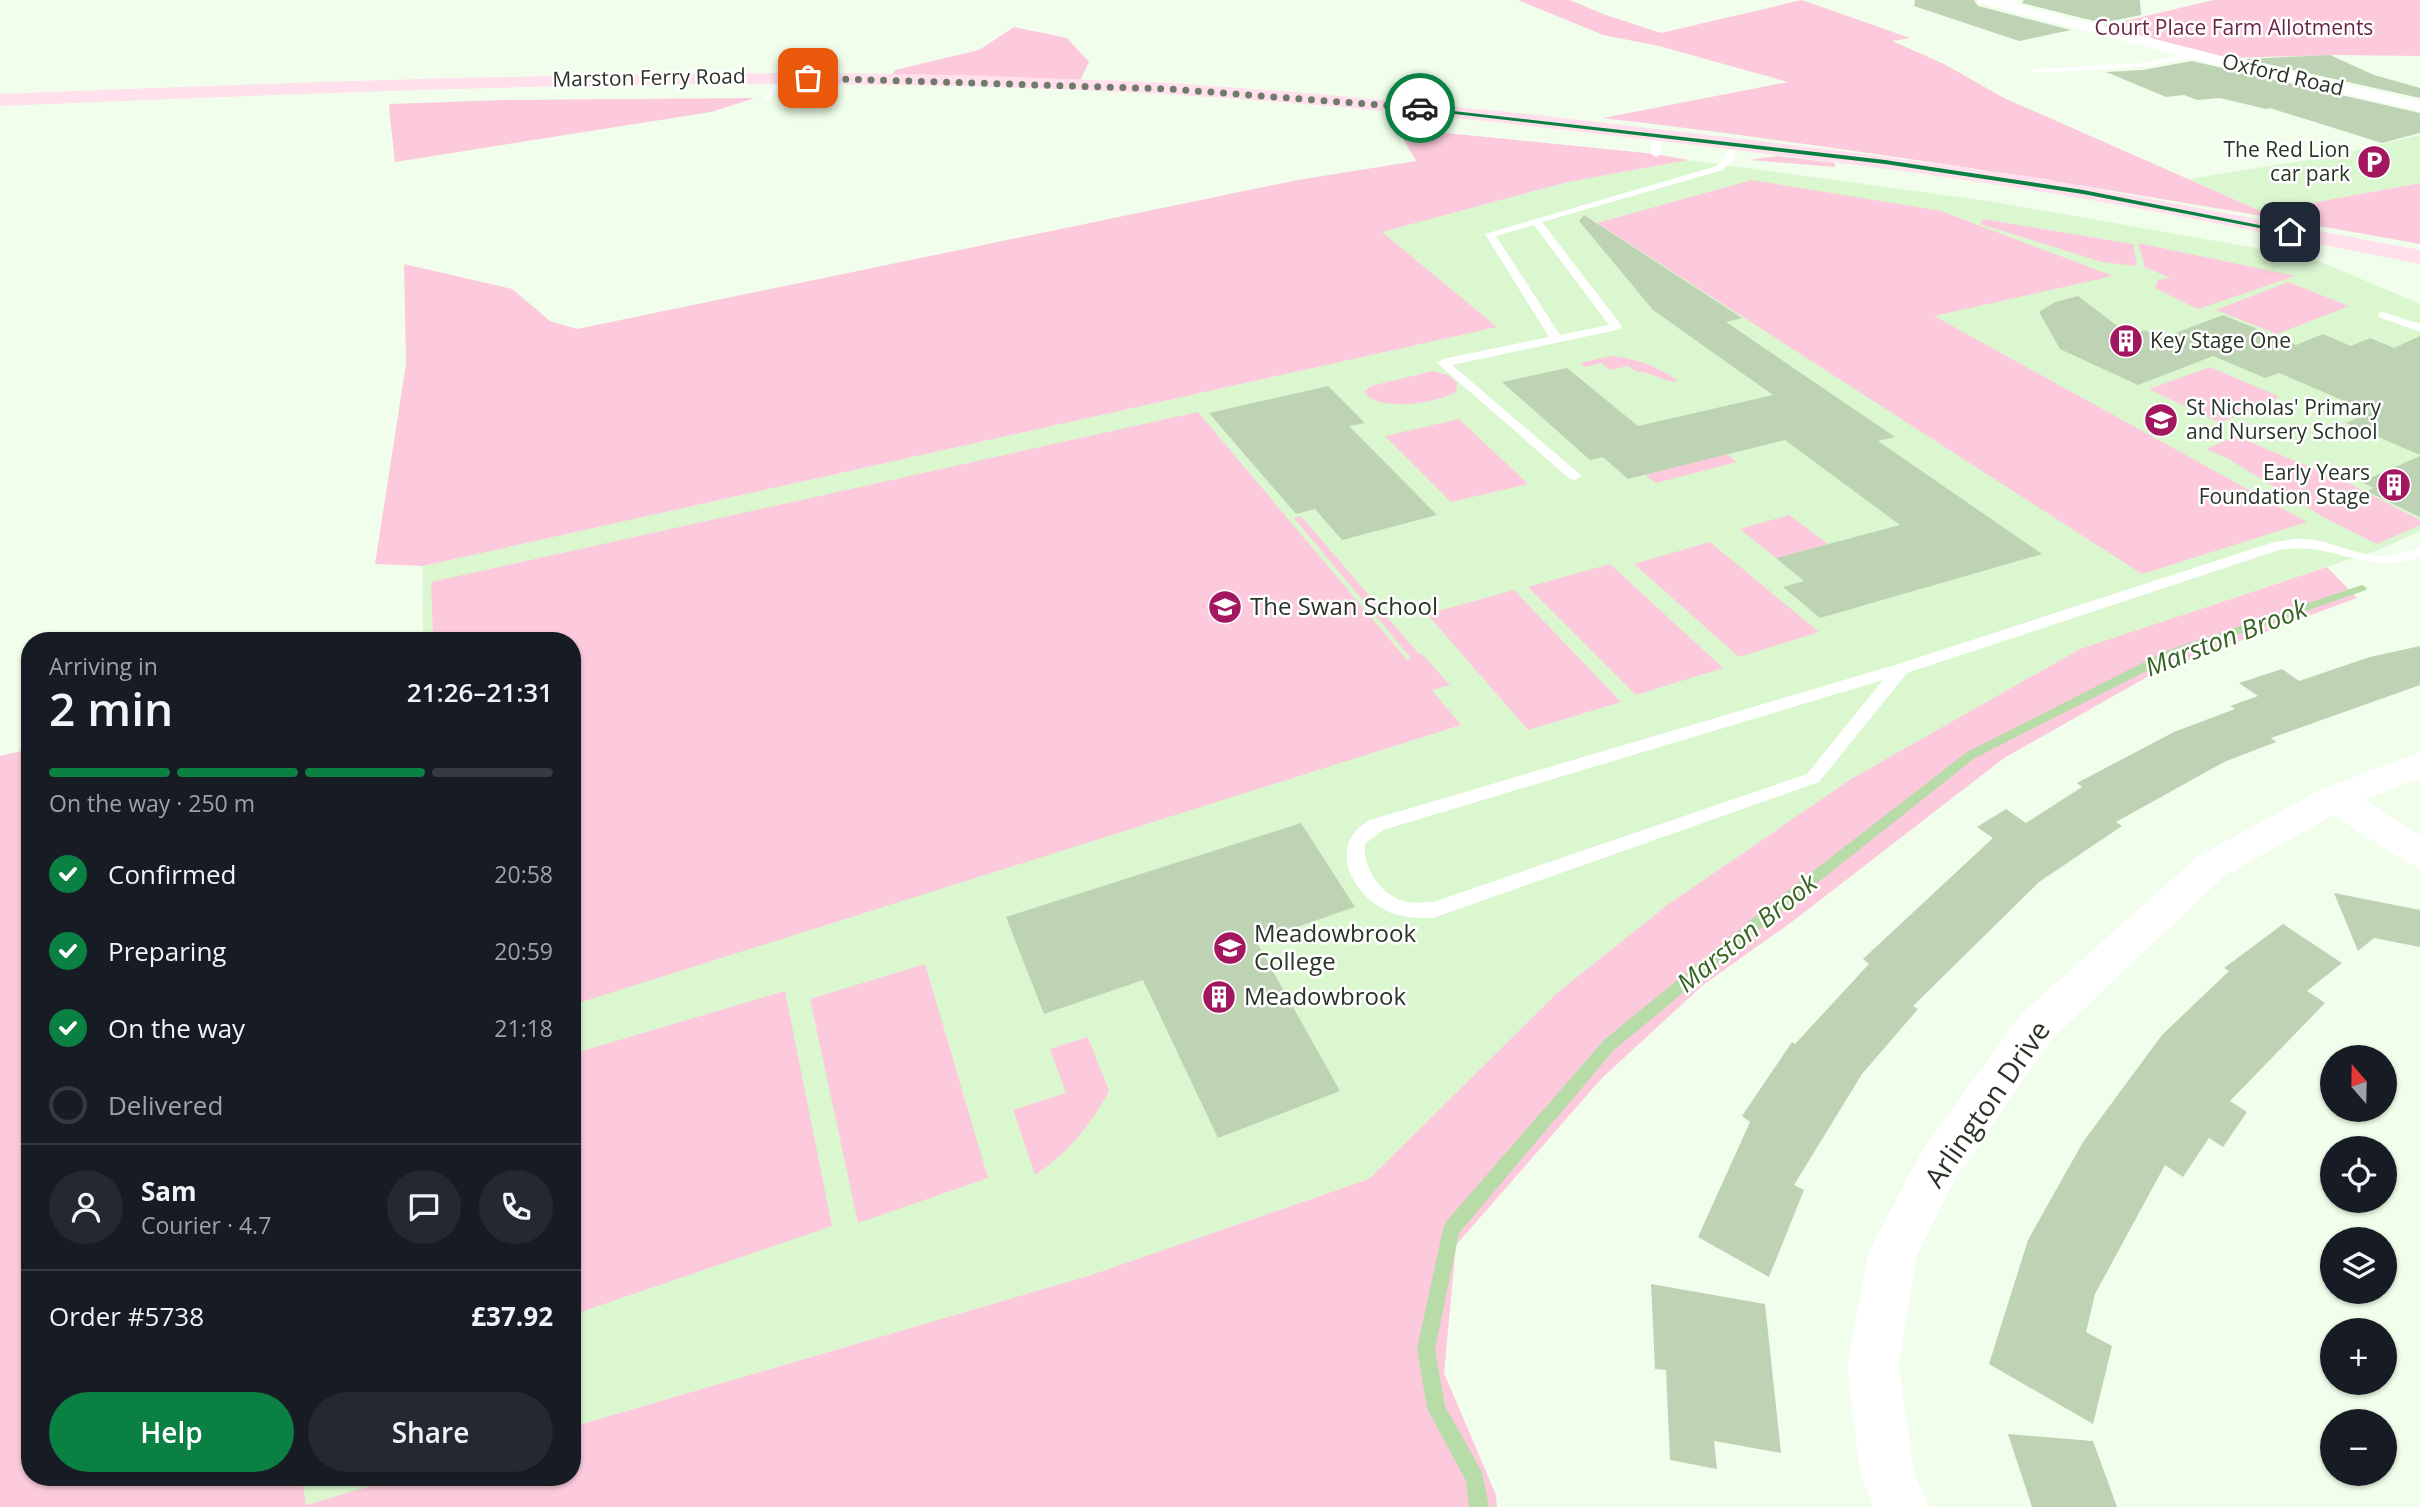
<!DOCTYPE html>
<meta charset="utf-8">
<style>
body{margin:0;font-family:"Open Sans",sans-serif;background:#242831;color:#f1f3f6;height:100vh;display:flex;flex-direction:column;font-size:26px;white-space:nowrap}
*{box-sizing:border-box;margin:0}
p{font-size:23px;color:#9ea1a6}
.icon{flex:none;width:38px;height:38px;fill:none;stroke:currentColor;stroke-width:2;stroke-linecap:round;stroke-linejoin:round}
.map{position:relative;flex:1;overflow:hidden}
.sheet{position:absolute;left:21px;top:632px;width:560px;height:854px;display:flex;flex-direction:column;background:#171b24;border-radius:28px;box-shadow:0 2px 5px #0004}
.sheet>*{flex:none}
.needle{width:46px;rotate:340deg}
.controls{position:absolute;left:2320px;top:1045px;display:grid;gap:14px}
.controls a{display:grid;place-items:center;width:77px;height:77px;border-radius:50%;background:#171b24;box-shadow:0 2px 5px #0004;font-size:35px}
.pin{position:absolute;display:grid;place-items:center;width:60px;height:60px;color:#fff;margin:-30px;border-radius:14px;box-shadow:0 4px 10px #0006}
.courier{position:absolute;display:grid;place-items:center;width:70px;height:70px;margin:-35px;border:5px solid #0b8043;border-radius:50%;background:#fff;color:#222;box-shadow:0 2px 9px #0007}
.summary em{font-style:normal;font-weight:600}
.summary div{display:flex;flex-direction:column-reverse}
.summary{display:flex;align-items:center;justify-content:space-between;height:119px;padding:0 28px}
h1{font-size:46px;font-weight:600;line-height:52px}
.bar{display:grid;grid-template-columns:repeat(4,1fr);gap:10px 7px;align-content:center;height:84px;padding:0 28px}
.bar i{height:9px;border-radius:5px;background:#363941}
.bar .selected{background:#0b8043}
.bar p{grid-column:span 4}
.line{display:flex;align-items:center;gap:18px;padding:0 28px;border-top:2px solid #363941}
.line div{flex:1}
.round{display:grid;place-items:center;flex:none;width:74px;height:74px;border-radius:37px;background:#242831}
ol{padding:0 28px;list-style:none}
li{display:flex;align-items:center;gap:21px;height:77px}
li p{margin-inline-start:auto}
li .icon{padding:7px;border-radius:50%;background:#0b8043;color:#fff;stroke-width:4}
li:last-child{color:#9ea1a6}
li i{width:38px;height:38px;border:4px solid #363941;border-radius:50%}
.cta{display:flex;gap:14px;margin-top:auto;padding:14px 28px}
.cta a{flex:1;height:80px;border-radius:42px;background:#0b8043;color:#fff;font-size:28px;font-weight:600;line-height:80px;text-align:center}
.cta a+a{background:#242831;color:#f1f3f6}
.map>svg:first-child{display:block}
.built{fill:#dbf7d0}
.green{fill:#fccadc}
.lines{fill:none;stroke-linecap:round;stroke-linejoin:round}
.stream{fill:#b7dca8;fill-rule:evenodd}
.building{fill:#bdd3b4}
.service{fill:#fff;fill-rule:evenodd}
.minor{fill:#fff;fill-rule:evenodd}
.secondary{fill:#ffe0ec;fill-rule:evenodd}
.route{fill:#0b8043}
.done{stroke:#707b6c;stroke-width:7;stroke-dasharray:0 12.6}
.labels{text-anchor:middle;stroke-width:5;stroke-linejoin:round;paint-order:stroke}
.far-park-label{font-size:21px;fill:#6d2445;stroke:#fff}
.far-street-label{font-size:21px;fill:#2b3428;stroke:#fff}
.far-poi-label{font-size:21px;fill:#2b3428;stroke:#fff;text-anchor:end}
.poi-label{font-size:24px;fill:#2b3428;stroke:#fff;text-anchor:start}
.water-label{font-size:26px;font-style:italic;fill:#376521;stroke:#fff}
.near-street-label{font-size:28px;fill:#2b3428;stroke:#fff}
</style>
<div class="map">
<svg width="2420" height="1507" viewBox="0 0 2420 1507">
<rect width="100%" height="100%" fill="#f0feeb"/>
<!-- built -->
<path class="built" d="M2420,135V183L2263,212L2189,179L2332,156Z
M1688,160L1995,202L2312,258L2420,304V531L2381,549L2080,649L1852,779L1670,903L1557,993L1369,1179L1088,1276L572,1427V640H423V566L1496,327L1381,232L1568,182Z
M302,1477H401L306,1505Z"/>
<!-- green -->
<path class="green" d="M1518,0H1570L1603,14L1661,33L1802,0L1910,38L1892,41L1944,64L2004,98L2263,212L2420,183V244C2149,195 1877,150 1603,118L1788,82L1659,46L1603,35Z
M2214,0H2420V56L2338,55L2228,58L2103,26Z
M1014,27L1067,38L1089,62L1080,81L892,75L895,70L979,50Z
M755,98L711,112L395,162L389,109L390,104L503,100Z
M1397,128L1656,154L1688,160L1568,182L1382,232L1497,327L423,566L375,564L406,364L404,264L512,289L550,321L577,329L1298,180L1416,161Z
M1777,156L1835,163V167L1749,160Z
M1752,180L1941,211L2113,276L1934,316L2307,522L2142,574L1597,223Z
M1983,219L2133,244L2137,266L2102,262L1980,224Z
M2138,243L2295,276L2198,309L2155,288L2158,280L2170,278L2145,267Z
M2288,282L2349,306L2277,334L2216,310Z
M1611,356C1635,358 1659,367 1678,381C1663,384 1651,370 1637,372L1628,366L1610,370L1601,363L1585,367L1580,363Z
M2210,367L2280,397L2220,423L2149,389Z
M1433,371L1448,375L1457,383L1456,392C1437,403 1378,413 1364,392L1371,386Z
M1198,412L1407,660L1411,658L1294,518L1301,516L1418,653L1423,655L1450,685L1432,690L1461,725L572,1005V640H433L431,582Z
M1459,419L1528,484L1451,502L1385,436Z
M2236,436L2350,484L2420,520V525L2377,544L2323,517L2227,458L2206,449Z
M1727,454L1737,462L1656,483L1645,475Z
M1789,515L1828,544L1776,558L1740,529Z
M1710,542L1819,632L1739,657L1634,564Z
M1610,564L1723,668L1636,695L1528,587Z
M2327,567L2357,598L2156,672L2004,758L1793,921L1703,985L1602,1078L1456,1245L1444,1373L1496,1495L1497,1507H0V756L30,749V1477H302L306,1505L401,1477H572V1427L1088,1276L1369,1179L1557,993L1670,903L1851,779L2080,649Z
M1514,590L1621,702L1528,730L1427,614Z
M925,964L988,1178L858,1223L810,999Z
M785,991L832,1226L572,1315V1054Z
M1088,1037L1109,1091C1092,1124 1066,1155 1035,1175L1013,1110L1066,1093L1050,1049Z"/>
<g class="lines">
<!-- stream -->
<path class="stream" d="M2362,585L2367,588L2366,590L2174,657L1975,758L1778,914L1614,1050L1459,1233L1435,1349L1445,1406L1482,1472L1489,1507H1469L1466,1481L1427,1408L1417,1349L1443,1229L1445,1223L1604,1040L1768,906L1967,752L2166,651Z"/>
</g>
<!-- building -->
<path class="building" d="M1915,0H1974L1978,6L2071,30L2019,41L1914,6Z
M2024,0H2140L2141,15L2102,23L2022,3Z
M2330,55L2374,75L2420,88V98L2245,59Z
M2192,61L2420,113V133L2382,143L2270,108L2266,109L2220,98L2197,100L2184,95L2166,97L2106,72L2143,70Z
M1584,215L1742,318L1726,322L1895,437L1878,441L2042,554L1820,618L1783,587L1804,581L1776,558L1900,525L1785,440L1628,479L1603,457L1590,460L1502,382L1567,368L1638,426L1773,395L1653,310L1579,221Z
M2078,296L2116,325L2133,334L2145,330L2162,338L2223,315L2296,345L2323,334L2351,346L2370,338L2394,348L2420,336V455L2346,423L2370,412L2279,373L2265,378L2213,356L2138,385L2060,349L2039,312L2055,302Z
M1328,386L1365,423L1349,426L1437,515L1342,540L1315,509L1296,514L1209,413Z
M2420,456V517L2366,491L2374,488L2361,482Z
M2420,646V685L2271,738L2276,742L2224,762L2116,822L2122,826L2039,882L1913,1006L1918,1009L1862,1074L1794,1185L1804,1190L1769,1277L1698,1237L1750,1122L1742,1116L1792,1042L1795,1044L1869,964L1863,959L1993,838L1977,827L2006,809L2026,823L2082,787L2077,783L2174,732L2235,709L2230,706L2258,696L2239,683L2282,669L2299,681L2370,657Z
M1301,823L1355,907L1256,941L1340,1091L1218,1138L1143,980L1044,1014L1006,917Z
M2334,893L2420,910V947L2374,938L2358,951Z
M2283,924L2342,963L2307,991L2325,1003L2230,1101L2247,1112L2223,1147L2209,1138L2183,1177L2165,1165L2095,1294L2086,1332L2112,1346L2093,1424L1989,1364L2028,1240L2083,1142L2162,1035L2229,971L2224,968Z
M1651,1284L1765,1304L1781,1453L1714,1441L1717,1469L1670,1460L1666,1370L1655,1369Z
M2008,1434L2093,1441L2117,1507H2032Z"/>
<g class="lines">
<!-- service -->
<path class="service" d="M2009,0H2021L2003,6L1999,4Z
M2194,53L2197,57L2143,67L2035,73L2031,71L2035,69L2143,63Z
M779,75L786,77L769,100H763Z
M1657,132L1662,135L1661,154L1656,157L1651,154L1652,135Z
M1731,142L1739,144L1733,160L1723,170L1542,222L1621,325V329L1452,365L1582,476L1575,480L1570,479L1437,363L1443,359L1549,337L1485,234L1717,166L1724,159ZM1534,225L1609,325L1560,335L1496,236Z
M2383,312L2420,324V332L2379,317V313Z
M2293,539C2325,536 2351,555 2381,556C2395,556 2407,551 2420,548V557C2364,577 2334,540 2279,550L1907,673L1819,782L1433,918C1416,918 1400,918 1385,910C1350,892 1327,844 1370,820L1895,665L2271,543ZM1883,680L1807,774L1433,902C1423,902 1413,904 1404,901C1381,895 1362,867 1365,844L1383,830Z"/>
<!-- minor -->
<path class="minor" d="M1977,0H2001L2221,56L2420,101V111L2220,66L1979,3Z
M2420,752V778L2365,800L2420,835V867L2407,863L2334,815L2223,877L2051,1040L1955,1179L1917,1255L1899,1366L1914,1472L1929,1507H1873L1860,1472L1847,1366L1869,1251L1923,1149L2021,1014L2197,857L2322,789Z"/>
<!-- secondary -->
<path class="secondary" d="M825,73L962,75L1173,83L1319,94L1538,115L1834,150L2034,177L2420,250V264C2308,242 2196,218 2084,199C1943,174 1802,158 1660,141C1474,119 1287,99 1100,91C733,74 366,91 0,106V94C275,83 550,73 825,73Z"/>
</g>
<!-- route -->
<path class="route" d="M1418,107L1885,160L2083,190L2294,232L2290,234L2083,194L1885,164L1420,110Z"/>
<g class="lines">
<!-- done -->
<path class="done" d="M808,78L1170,89L1420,108"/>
</g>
<!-- icons -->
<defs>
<g id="parking-disc" transform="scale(1.75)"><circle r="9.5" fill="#a21760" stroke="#fff"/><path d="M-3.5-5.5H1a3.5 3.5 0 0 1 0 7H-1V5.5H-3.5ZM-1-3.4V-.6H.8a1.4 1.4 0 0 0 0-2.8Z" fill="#fff"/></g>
<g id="building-disc" transform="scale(1.75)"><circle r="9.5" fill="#a21760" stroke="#fff"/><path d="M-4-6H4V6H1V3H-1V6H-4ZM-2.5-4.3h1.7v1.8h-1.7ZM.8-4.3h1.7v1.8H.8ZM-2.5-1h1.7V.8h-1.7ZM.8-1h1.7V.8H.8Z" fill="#fff"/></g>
<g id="school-disc" transform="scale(1.75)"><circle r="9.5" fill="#a21760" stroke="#fff"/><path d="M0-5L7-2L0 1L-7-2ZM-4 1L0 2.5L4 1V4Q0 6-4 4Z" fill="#fff"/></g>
</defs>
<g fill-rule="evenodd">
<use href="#parking-disc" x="2374" y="162"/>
<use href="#building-disc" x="2126" y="341"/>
<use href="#school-disc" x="2161" y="420"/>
<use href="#building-disc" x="2394" y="485"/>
<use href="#school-disc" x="1225" y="607"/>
<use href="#school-disc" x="1230" y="948"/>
<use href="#building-disc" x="1219" y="997"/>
</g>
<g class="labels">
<!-- far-park labels -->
<g class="far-park-label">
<text x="2234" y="35">Court Place Farm Allotments</text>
</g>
<!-- far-street labels -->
<g class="far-street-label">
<text transform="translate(2283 75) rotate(13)" y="7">Oxford Road</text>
<text transform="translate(649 78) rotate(-1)" y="7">Marston Ferry Road</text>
</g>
<!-- far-poi labels -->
<g class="far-poi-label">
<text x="2350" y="157">The Red Lion<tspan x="2350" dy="24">car park</tspan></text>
<text x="2150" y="348" text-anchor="start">Key Stage One</text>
<text x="2186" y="415" text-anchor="start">St Nicholas' Primary<tspan x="2186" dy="24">and Nursery School</tspan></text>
<text x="2370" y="480">Early Years<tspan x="2370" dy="24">Foundation Stage</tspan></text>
</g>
<!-- poi labels -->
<g class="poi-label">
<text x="1250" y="615">The Swan School</text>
<text x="1254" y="942">Meadowbrook<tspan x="1254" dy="28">College</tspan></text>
<text x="1244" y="1005">Meadowbrook</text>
</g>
<!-- water labels -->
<g class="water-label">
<text transform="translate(2226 638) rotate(-21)" y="9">Marston Brook</text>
<text transform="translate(1747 933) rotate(-39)" y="9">Marston Brook</text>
</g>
<!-- near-street labels -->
<g class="near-street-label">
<text transform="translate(1987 1104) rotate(-55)" y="10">Arlington Drive</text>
</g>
</g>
</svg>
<div class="controls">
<a><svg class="needle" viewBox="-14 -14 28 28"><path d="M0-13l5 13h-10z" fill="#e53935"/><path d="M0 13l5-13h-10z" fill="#9ea1a6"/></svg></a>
<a><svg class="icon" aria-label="locate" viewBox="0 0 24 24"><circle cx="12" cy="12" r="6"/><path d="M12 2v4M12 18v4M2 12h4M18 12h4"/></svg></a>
<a><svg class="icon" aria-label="layers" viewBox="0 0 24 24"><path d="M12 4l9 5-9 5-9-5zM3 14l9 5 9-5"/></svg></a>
<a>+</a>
<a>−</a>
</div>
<div class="pin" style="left:808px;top:78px;background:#ea580c"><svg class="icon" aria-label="bag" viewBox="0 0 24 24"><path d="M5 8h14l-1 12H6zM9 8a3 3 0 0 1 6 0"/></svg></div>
<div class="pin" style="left:2290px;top:232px;background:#1f2937"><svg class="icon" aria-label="home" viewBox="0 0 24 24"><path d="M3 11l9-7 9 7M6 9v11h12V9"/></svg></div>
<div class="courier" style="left:1420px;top:108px"><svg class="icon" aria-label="car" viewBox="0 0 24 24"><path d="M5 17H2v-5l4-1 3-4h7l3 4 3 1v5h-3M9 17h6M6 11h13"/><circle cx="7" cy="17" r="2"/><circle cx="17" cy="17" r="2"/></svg></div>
<section class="sheet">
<div class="summary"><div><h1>2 min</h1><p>Arriving in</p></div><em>21:26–21:31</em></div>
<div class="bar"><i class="selected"></i><i class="selected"></i><i class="selected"></i><i></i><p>On the way · 250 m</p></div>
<ol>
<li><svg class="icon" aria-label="check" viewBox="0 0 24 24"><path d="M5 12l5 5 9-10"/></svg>Confirmed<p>20:58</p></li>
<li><svg class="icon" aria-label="check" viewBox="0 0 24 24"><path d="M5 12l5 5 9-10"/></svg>Preparing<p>20:59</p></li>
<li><svg class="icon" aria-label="check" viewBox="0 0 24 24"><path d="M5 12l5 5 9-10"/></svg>On the way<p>21:18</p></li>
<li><i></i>Delivered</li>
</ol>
<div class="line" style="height:126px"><a class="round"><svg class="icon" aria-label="person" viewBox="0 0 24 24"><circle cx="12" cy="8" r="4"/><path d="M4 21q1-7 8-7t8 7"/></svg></a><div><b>Sam</b><p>Courier · 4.7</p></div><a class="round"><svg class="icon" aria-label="chat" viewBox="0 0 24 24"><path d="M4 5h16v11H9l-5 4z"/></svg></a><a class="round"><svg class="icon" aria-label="phone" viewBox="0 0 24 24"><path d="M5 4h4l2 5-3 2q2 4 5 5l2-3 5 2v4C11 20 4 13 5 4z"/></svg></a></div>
<div class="line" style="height:91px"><div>Order #5738</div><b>£37.92</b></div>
<div class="cta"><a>Help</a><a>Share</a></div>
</section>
</div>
